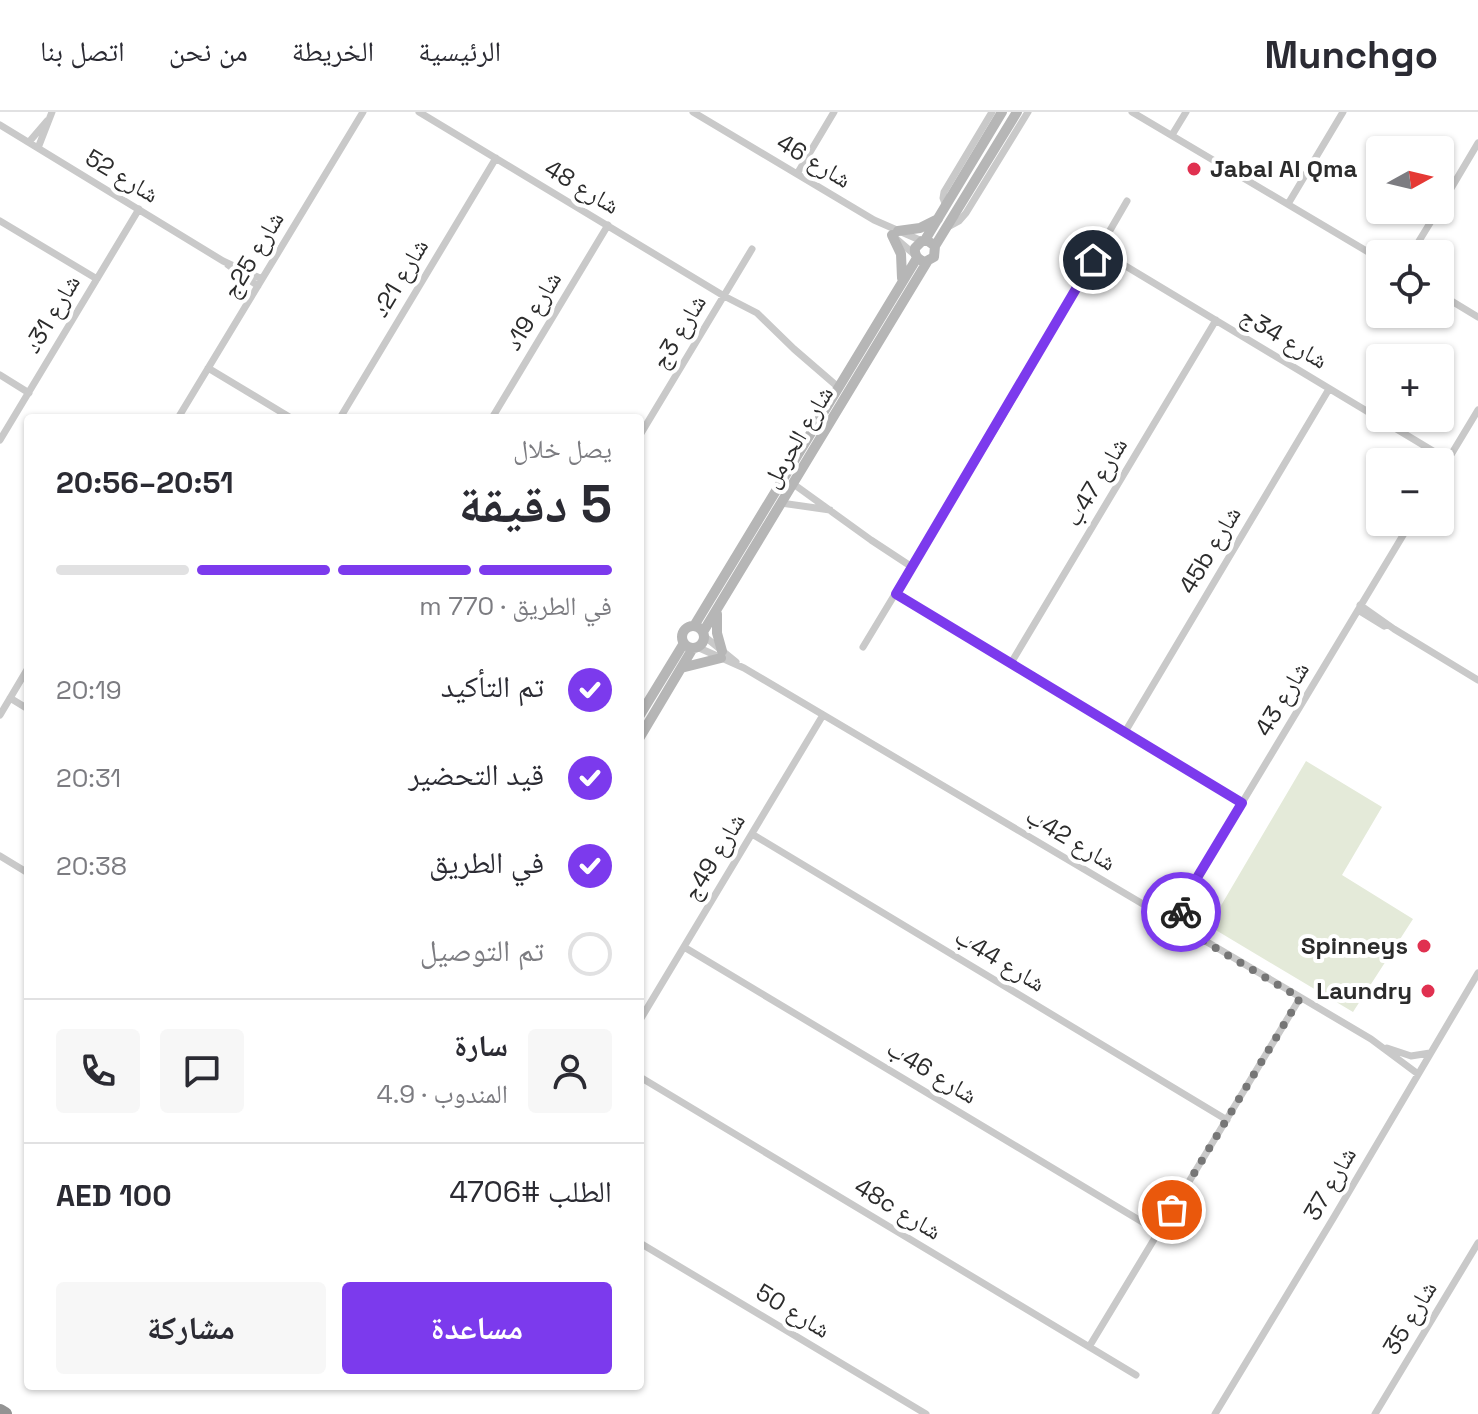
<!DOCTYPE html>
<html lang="ar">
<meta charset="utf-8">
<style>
body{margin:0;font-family:"Space Grotesk","Noto Naskh Arabic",sans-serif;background:#f7f7f7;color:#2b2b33;direction:rtl;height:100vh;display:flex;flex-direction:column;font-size:30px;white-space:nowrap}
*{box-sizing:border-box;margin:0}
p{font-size:26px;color:#7c7c81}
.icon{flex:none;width:44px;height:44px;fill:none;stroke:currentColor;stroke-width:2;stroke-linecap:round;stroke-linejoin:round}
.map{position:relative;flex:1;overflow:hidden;direction:ltr}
.side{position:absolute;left:24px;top:302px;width:620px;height:976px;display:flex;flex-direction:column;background:#fff;border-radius:8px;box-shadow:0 2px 6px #0004;direction:rtl}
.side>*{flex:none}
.needle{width:52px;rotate:82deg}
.fabs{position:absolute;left:1366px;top:24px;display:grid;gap:16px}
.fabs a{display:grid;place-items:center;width:88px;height:88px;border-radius:8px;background:#fff;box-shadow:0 2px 6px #0004;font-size:40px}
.pin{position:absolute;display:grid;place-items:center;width:68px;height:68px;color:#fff;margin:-34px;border:4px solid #fff;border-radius:50%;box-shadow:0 2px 8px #0007}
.courier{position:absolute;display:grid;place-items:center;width:80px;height:80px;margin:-40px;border:6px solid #7c3aed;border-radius:50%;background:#fff;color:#222;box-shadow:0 2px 10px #0007}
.headline em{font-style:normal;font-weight:700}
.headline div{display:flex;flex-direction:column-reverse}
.headline{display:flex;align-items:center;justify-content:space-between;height:136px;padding:0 32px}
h1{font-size:52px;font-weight:700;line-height:60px}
.bar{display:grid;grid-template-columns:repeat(4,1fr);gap:12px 8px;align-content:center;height:96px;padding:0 32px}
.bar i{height:10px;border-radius:6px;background:#e1e1e2}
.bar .active{background:#7c3aed}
.bar p{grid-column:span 4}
.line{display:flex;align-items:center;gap:20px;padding:0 32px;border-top:2px solid #e1e1e2}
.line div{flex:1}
.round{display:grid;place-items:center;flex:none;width:84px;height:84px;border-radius:8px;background:#f7f7f7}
ol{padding:0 32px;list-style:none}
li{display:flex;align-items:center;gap:24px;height:88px}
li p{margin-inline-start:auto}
li .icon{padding:8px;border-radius:50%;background:#7c3aed;color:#fff;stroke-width:4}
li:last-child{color:#7c7c81}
li i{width:44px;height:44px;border:4px solid #e1e1e2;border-radius:50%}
.primary-button{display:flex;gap:16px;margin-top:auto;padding:16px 32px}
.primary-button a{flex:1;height:92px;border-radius:8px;background:#7c3aed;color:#fff;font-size:32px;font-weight:700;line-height:92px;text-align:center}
.primary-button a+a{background:#f7f7f7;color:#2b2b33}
header{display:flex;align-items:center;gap:48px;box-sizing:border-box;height:112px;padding:0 40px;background:#fff;border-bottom:2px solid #e1e1e2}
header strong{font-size:38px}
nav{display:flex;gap:44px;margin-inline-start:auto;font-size:28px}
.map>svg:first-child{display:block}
.green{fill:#e4ead9}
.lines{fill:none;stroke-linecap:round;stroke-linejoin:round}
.street{stroke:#c9c9c9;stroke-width:7}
.secondary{stroke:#b6b6b6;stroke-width:10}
.highway{stroke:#939393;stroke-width:14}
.done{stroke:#767676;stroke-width:8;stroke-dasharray:0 14.4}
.route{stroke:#7c3aed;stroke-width:10}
.poi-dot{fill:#e03150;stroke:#fff;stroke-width:3}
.labels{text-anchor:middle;stroke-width:8;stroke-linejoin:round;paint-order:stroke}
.street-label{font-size:24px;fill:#2c2c2c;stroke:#fff}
.poi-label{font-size:24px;font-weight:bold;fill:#2c2c2c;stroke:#fff;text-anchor:end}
</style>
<header>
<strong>Munchgo</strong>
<nav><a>الرئيسية</a><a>الخريطة</a><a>من نحن</a><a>اتصل بنا</a></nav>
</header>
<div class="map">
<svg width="1478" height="1302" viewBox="0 0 1478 1302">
<rect width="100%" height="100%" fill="#fff"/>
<!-- green -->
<path class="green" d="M1306,649L1382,695L1342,763L1413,807L1353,900L1209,814Z"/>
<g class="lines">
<!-- street -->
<path class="street" d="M419,0L724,184L757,201L794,237L838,275
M693,0L874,108L922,129
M1132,0L1380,147
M0,13L223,149L262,167
M1172,23L1186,0
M29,30L47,9
M38,36L52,0
M797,62L834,0
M1288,92L1343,0
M946,94L943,86L944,80L992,0
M1440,95L1478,31
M0,109L97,167
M948,115L959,109L966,101L1028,0
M894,125L915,143
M1099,138L1448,348
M1411,142L1438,98
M228,153L258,174
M1440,182L1478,205
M208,256L291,306
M0,263L29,281
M178,306L363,0
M340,306L496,46
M492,306L608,113
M640,323L752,137
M0,328L139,97
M1440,361L1478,298
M792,371L871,428L912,455
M781,391L830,398
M896,482L1242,691
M1360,493L1394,517L1478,568
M1358,498L1384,514
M704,524L736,550
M697,535L744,556L1371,927L1418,962
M863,535L999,310L1127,89
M1011,551L1216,208
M10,586L28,597
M0,603L28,556
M1125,620L1329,277
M752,722L1227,1008
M0,744L28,761
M1165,807L1185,785
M1175,812L1186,784L1411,410
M684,835L1159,1120
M640,908L823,603
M1387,936L1411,944L1430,941
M640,965L1136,1263
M640,1131L926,1302
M1089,1235L1300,886
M1215,1302L1334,1105L1478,861
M1375,1302L1478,1131"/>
<!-- secondary -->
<path class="secondary" d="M898,119L920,116L938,107
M892,123L901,142L902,166
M925,128L1002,0
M935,134L928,129H922L915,136C914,143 918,148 925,150L934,145L935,134L1017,0
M717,502V521L722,539
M682 525a11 11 0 1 1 22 0a11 11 0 1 1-22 0Z
M694,514L917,146
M703,520L927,150
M681,556L721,546
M640,603L684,531
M640,625L693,536"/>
<!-- highway -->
<path class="highway" d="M0,1299L5,1302"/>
</g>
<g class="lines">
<!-- done -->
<path class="done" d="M1172,1098L1300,886L1175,812L1181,800"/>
<!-- route -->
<path class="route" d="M1093,148L896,482L1242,691L1186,784L1181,800"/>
</g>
<!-- markers -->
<g class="poi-dot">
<circle cx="1194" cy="57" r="8"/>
<circle cx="1424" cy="834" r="8"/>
<circle cx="1428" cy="879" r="8"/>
</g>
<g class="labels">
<!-- street labels -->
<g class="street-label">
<text transform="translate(814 49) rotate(31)" y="8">شارع 46</text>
<text transform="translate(122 64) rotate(31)" y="8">شارع 52</text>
<text transform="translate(582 75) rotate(31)" y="8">شارع 48</text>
<text transform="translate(253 143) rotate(-59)" y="8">شارع 25ج</text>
<text transform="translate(400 166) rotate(-59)" y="8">شارع 21د</text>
<text transform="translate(533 199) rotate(-59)" y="8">شارع 19د</text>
<text transform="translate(52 202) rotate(-59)" y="8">شارع 31د</text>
<text transform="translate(679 220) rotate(-59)" y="8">شارع 3ج</text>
<text transform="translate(1284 226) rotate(31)" y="8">شارع 34ج</text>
<text transform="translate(798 325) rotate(-59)" y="8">شارع الحرمل</text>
<text transform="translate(1096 370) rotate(-59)" y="8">شارع 47ب</text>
<text transform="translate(1210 438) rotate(-59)" y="8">45b شارع</text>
<text transform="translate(1282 587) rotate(-59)" y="8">شارع 43</text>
<text transform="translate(1071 727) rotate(31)" y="8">شارع 42ب</text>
<text transform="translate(714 745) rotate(-59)" y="8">شارع 49ج</text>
<text transform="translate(1000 848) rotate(31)" y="8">شارع 44ب</text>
<text transform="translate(932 960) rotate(31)" y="8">شارع 46ب</text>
<text transform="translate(1330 1072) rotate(-60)" y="8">شارع 37</text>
<text transform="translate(898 1097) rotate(31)" y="8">48c شارع</text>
<text transform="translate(793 1199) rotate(31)" y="8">شارع 50</text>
<text transform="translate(1410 1206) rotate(-59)" y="8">شارع 35</text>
</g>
<!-- poi labels -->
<g class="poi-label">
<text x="1210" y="65" text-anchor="start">Jabal Al Qma</text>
<text x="1408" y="842">Spinneys</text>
<text x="1412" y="887">Laundry</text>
</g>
</g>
</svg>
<div class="fabs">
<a><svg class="needle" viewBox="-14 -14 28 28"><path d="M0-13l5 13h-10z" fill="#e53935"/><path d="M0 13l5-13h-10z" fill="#7c7c81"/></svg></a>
<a><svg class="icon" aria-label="locate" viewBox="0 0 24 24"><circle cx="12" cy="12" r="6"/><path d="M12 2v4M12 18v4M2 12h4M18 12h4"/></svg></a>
<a>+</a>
<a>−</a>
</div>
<div class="pin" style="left:1172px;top:1098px;background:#ea580c"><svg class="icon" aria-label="bag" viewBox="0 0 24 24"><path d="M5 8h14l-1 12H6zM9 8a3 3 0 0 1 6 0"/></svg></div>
<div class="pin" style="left:1093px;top:148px;background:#1f2937"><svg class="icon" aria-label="home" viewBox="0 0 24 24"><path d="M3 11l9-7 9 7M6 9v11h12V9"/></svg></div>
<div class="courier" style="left:1181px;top:800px"><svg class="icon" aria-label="bike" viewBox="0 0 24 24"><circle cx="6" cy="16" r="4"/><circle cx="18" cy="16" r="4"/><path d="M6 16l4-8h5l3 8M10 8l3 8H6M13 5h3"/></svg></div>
<section class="side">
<div class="headline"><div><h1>5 دقيقة</h1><p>يصل خلال</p></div><em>20:51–20:56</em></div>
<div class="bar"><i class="active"></i><i class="active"></i><i class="active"></i><i></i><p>في الطريق · 770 m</p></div>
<ol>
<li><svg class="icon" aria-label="check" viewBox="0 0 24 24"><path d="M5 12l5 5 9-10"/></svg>تم التأكيد<p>20:19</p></li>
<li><svg class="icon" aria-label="check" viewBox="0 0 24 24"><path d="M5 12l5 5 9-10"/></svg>قيد التحضير<p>20:31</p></li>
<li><svg class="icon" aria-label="check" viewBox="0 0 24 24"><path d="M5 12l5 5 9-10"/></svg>في الطريق<p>20:38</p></li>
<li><i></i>تم التوصيل</li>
</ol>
<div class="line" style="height:144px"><a class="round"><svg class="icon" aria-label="person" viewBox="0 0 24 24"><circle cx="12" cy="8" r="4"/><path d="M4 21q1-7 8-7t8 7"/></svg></a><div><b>سارة</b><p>المندوب · 4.9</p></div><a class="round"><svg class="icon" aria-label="chat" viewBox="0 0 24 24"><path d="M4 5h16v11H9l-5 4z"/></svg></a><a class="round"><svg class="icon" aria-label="phone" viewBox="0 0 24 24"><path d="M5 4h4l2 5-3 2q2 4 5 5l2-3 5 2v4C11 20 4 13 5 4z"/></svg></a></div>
<div class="line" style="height:104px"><div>الطلب #4706</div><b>AED 100</b></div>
<div class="primary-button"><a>مساعدة</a><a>مشاركة</a></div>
</section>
</div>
